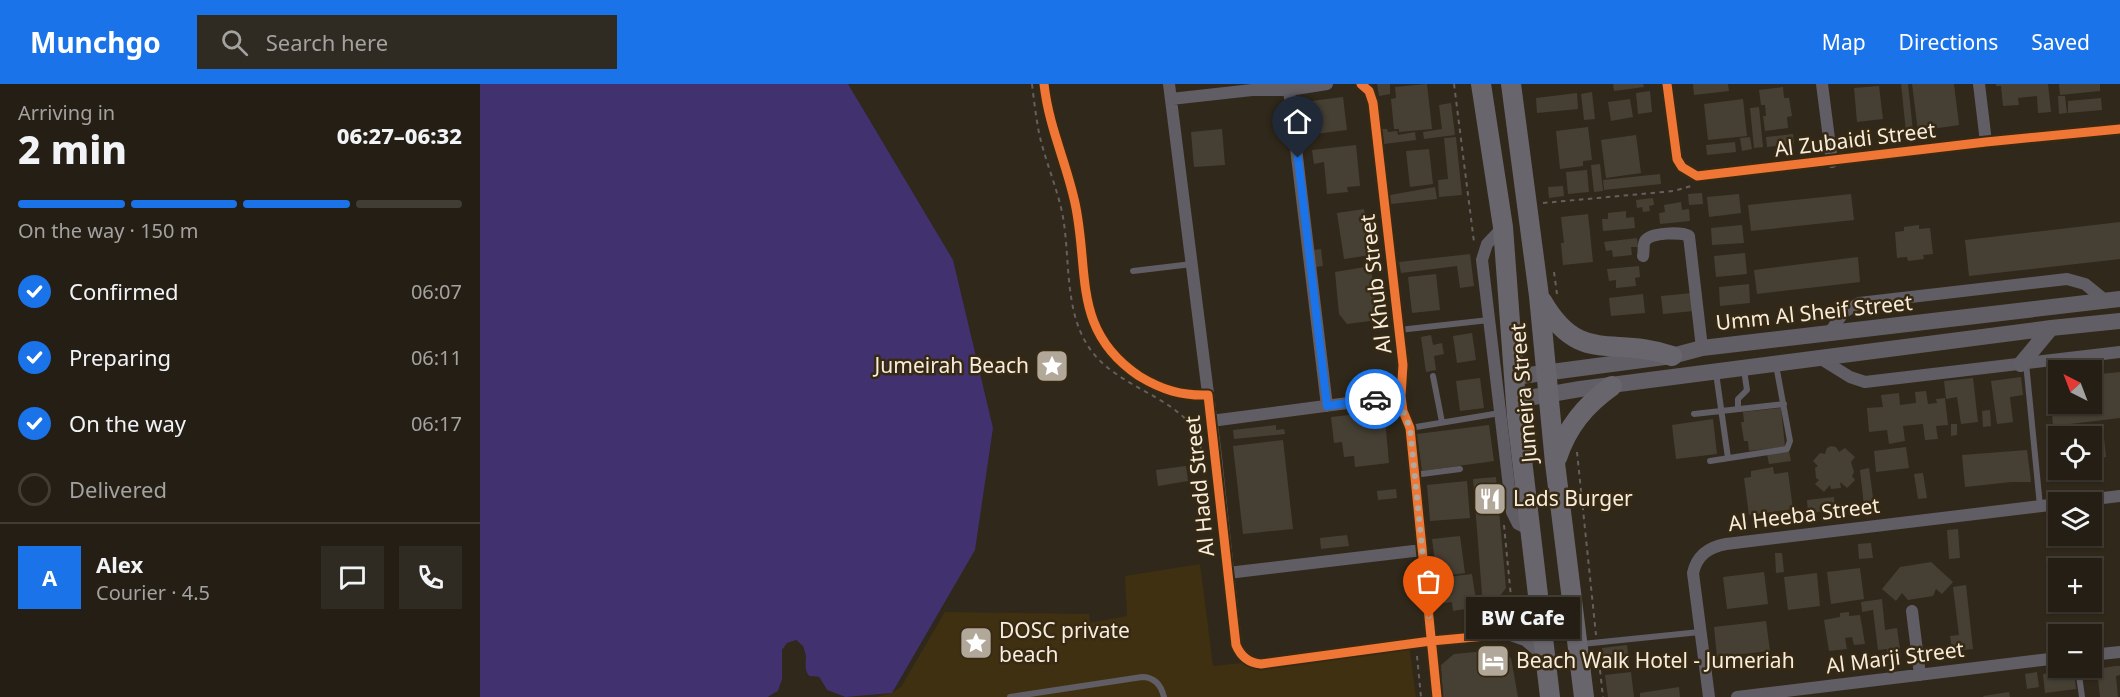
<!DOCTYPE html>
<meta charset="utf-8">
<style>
body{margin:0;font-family:"Noto Sans",sans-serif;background:#302b22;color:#f1f3f6;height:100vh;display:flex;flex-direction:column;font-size:22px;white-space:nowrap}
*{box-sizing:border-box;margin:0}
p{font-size:20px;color:#a3a2a0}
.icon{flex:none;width:33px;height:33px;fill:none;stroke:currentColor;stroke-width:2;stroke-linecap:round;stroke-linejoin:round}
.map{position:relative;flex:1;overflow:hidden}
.side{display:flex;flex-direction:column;background:#241e14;width:480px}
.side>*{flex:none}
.needle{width:39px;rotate:318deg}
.buttons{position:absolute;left:1568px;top:276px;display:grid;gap:12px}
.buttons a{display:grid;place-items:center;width:54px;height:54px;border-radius:0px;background:#241e14;box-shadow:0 2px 4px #0004,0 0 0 2px #413c34;font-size:30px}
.pin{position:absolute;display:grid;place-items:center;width:51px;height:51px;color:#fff;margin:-62px -26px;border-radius:50% 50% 50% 0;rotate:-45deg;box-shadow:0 0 6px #0007}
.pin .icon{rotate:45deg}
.courier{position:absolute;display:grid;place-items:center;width:60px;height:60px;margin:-30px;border:4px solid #1a73e8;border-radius:50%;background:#fff;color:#222;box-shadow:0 2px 8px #0007}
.bubble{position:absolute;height:42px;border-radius:0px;background:#241e14;box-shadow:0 2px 4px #0004,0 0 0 2px #413c34;font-size:20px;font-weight:800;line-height:42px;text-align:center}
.headline em{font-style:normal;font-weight:800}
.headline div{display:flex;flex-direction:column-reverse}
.headline{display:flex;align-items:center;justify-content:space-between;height:102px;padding:0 18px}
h1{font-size:39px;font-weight:800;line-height:45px}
.bar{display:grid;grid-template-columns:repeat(4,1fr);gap:9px 6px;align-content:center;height:72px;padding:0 18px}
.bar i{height:8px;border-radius:4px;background:#413c34}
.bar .current{background:#1a73e8}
.bar p{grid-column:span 4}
.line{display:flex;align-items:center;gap:15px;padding:0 18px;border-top:2px solid #413c34}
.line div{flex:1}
.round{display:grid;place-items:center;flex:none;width:63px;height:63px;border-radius:0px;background:#302b22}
ol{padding:0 18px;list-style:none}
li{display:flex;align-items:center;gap:18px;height:66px}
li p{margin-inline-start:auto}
li .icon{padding:6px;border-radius:50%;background:#1a73e8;color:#fff;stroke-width:4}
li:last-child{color:#a3a2a0}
li i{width:33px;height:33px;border:3px solid #413c34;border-radius:50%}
header{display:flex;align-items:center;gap:36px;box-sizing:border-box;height:84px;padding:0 30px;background:#1a73e8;color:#fff}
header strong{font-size:28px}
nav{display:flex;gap:33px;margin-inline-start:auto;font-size:21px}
.search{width:420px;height:54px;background:#302b22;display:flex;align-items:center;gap:15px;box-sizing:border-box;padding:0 21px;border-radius:0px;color:#a3a2a0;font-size:22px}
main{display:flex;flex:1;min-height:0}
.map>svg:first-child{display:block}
.built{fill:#403012}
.water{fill:#41316e}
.pier{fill:#30281a}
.building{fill:#464034}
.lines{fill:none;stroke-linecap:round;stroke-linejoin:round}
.path{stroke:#656060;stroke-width:2;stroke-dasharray:4.5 4.5;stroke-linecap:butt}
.lane{stroke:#605d65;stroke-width:6}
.street{stroke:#605d65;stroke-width:12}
.secondary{stroke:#625e65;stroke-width:16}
.primary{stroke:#69656c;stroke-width:20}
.cycleway-casing{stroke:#382a12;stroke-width:13}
.cycleway{stroke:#f07635;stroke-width:9}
.done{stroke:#b1a899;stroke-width:6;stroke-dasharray:0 10.8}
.route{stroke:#1a73e8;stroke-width:8}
.labels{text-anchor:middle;stroke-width:5;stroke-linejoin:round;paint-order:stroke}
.street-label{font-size:21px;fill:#f6edde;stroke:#382a12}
.poi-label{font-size:21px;fill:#f6edde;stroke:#382a12;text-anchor:start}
</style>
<header>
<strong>Munchgo</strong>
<div class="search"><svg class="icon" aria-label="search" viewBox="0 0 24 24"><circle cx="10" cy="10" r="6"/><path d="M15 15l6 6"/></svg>Search here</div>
<nav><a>Map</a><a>Directions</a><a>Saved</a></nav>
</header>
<main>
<section class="side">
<div class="headline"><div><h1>2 min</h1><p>Arriving in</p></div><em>06:27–06:32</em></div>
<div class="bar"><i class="current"></i><i class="current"></i><i class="current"></i><i></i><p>On the way · 150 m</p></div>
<ol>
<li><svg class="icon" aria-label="check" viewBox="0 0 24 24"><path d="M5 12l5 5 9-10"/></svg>Confirmed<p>06:07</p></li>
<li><svg class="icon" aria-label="check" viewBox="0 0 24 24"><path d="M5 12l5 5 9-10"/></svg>Preparing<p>06:11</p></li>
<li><svg class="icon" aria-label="check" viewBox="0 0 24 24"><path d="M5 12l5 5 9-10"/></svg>On the way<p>06:17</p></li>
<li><i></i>Delivered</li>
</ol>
<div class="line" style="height:108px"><b class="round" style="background:#1a73e8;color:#fff">A</b><div><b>Alex</b><p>Courier · 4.5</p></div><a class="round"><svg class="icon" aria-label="chat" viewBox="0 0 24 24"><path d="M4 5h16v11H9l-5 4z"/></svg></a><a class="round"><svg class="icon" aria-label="phone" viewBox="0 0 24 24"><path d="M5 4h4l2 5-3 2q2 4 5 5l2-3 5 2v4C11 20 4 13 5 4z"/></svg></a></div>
</section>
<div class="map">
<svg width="1640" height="613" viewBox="0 0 1640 613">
<rect width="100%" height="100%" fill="#30281a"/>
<!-- built -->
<path class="built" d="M720,480L733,582L929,561L936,613H396L412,609L421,603L465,528L609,530L610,539L647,532L645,492Z"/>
<!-- water -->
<path class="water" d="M0,0H368L473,176L513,344L495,466L412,609L365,613L347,606L339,593L329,592C320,579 332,568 316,556L302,566V596L298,607L288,613H0Z"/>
<!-- pier -->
<path class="pier" d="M316,556L323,562L326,572L325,587L329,592L339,593L347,606L365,613H357L346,608L337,596L327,594L322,587L323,572L320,563L315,559L309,561L305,567V596L301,608L294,613H288L298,607L302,596V566L307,559Z"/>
<!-- building -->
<path class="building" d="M897,0H910V10L899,12Z
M947,0L952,45L919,48V45H914L911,15L916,14L915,3Z
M1133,0H1163L1164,3L1134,7Z
M1213,0H1248L1249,7L1214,11Z
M1421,0H1428L1433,47L1426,48Z
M1432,0H1474L1479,41L1438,47Z
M1516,0H1568L1571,28L1558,29L1557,12L1538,14L1539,21L1523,22L1521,2H1516Z
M1579,0H1620V7L1580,11Z
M1399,2L1403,35L1377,38L1374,4Z
M1303,3L1304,14H1309L1312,32L1307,33L1308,44L1285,47L1283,32H1286L1285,21H1281L1279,6Z
M1170,7L1172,28L1158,30L1156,9Z
M1112,8L1115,35L1104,36L1101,10Z
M1097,9L1098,25L1057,29L1056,14Z
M1578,12H1585L1587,29L1579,30Z
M863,13L867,46L835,50L831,17Z
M1621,14L1622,26L1588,29V17Z
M1150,15L1153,33L1131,37L1128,18Z
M1263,15L1267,52L1228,56L1224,20Z
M971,19L975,51L944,55L943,48L962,45L959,21Z
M1279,23L1283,63L1274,64L1270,24Z
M1108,43L1112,76L1103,77V82L1080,85L1076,47Z
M742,45L745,81L714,83L711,48Z
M902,45H907L908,48L917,47L918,51L935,48L936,56L904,60Z
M1313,50L1314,60L1287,63L1286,53Z
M1156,51L1161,89L1126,94L1121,56Z
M976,53L982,111L959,113L958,96L968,95L964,54Z
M1270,53L1272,65L1262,67L1260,54Z
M1255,58L1256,68L1227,71L1226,61Z
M876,61L880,102L867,103L868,108L847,110L844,78L834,80L832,66Z
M949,65L953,100L930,103L926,67Z
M1120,80L1123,107L1114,108L1111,81Z
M1107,86L1109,108L1088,110L1086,88Z
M1180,90L1181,100L1124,106L1123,96Z
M1083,102L1084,112L1069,114L1068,103Z
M955,103L957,115L911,120L910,111Z
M1222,109L1223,120L1209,121L1208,110Z
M1259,110L1261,129L1229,133L1227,113Z
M1371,110L1374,136L1271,147L1268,121Z
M1173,114L1174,121L1169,122L1170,127L1163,128L1162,123L1157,124L1156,116Z
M1201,118L1202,126L1209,125L1210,137L1180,140L1179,129L1185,128L1184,121Z
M884,125L891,171L864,175L857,129Z
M1146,127V134L1154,133L1155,144L1123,147L1122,135H1128V129Z
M1108,130L1113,178L1083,181L1081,159H1084L1081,133Z
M1640,138V175L1489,192L1485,156Z
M1262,141L1264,159L1232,161L1231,144Z
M1439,141V145L1450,144L1453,170L1443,171L1444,175L1428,177L1427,173L1417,174L1415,148L1424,147V143Z
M1157,154L1158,163H1151L1152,171L1133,173L1132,166L1126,167L1124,158Z
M841,165L843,182L836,183L834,166Z
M1265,169L1267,190L1236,193L1234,172Z
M990,170L994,202L980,204L977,182L921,189L919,178Z
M900,173L901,183L893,184L892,174Z
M1378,173L1380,198L1277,210L1274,186Z
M891,182L897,236L867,240L859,230L855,188Z
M1159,182L1160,193L1155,194L1156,202L1136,204V196L1129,197L1127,185Z
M956,190L960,226L932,229L928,193Z
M1269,200L1270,219L1240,222L1239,203Z
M1212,209L1214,227L1183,230L1181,212Z
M1163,210L1165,229L1131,232L1129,214Z
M992,249L996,276L977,279L973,252Z
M951,251L953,261L962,259L964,270L954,272L956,286L946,288L941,253Z
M1640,288V334L1573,342L1569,296L1578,295V320H1611V291Z
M1541,293L1543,311L1530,313L1533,338L1517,340L1511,297Z
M1000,294L1004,324L980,327L976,297Z
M1493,294L1498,338L1481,340L1477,313L1466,315L1464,297Z
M1446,307L1448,320L1457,319L1456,315L1465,314L1468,341L1456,342L1458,355L1445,356L1443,340L1423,342L1425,357L1409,360L1407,346L1389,348L1387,324L1403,323L1401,311L1419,309L1420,321L1436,319L1435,308Z
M1301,324L1305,363L1269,367L1268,357H1264L1261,338H1264L1263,328Z
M1510,326L1511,342L1503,343L1502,327Z
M888,329L889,337L905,335L909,379L875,383L874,372L864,373L862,358L854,359L851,333Z
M1233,335L1237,370L1196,375L1192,341Z
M1471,340H1477V351L1471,352Z
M796,341V346L804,345L805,350L754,355L753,346Z
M1009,341L1014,377L942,387L937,350Z
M1623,344L1626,373L1613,375V371L1611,372V352H1579V350Z
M803,356L813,445L763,450L753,362Z
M1351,362L1356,363L1359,368L1365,364L1375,373L1371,378L1374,388L1372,392L1375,396L1367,404L1360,398L1361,404L1351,405L1350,401L1344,408L1335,400L1339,396L1336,394L1335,384L1338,382L1333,377L1340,369L1345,370L1347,364Z
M1426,363L1429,384L1396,388L1394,367Z
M1547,366L1551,398H1531L1485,403L1482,371Z
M1309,367L1311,377L1289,380L1287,370Z
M706,382L708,397L678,402L676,386Z
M1293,383L1294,390L1308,388L1313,425L1269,431L1264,394L1271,393V387Z
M1389,384L1394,421L1384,422L1380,386Z
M1443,389L1447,414L1438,415L1434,390Z
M1016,393L1026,504L1016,517L1003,522L993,395Z
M987,397L990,434L950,437L947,401Z
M916,405L917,414L898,416L897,407Z
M1354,413L1355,426L1328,429L1327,416Z
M1478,445L1480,474L1469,475L1467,446Z
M867,451L869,462L841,465L840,454Z
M980,452L985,489L957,493L952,455Z
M1391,459L1393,474L1379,475L1378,460Z
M1295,469H1302L1304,488L1296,489Z
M1451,478L1473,498L1462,510L1456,505L1453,512L1428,516L1422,509L1416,517L1402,505L1420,483Z
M1380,484L1384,515L1351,520L1347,488Z
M1284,488L1288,520L1247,525L1243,493Z
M1337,489L1340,522L1308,526L1304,493Z
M992,490L997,523L973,527L972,518L964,519L962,500H968L967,493Z
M1486,501L1493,565L1472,567L1470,552L1479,551L1473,503Z
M1402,515L1405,546L1417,544L1421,572L1408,574L1407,565L1398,566L1393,526L1382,528L1381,518Z
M1369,528V532L1380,531L1385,560L1374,561L1372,553L1365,554L1367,565L1349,567L1344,536L1360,533V529Z
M1286,537L1290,567L1237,573L1234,543Z
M1147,561L1149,579L1124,582L1122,564Z
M1017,566L1031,574L1038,613H963L961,581L974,570Z
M1635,582H1640V591L1636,592L1638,613H1620L1617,585Z
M1594,586L1596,605L1565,609L1563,590Z
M1151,588L1154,613H1128L1125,591Z
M1557,588L1559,603L1547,605L1545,590Z
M1199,603L1200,613H1160V609Z
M1529,608L1530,613H1504L1503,612Z"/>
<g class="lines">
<!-- path -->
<path class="path" d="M552,0C554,17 556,33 559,49C565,76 576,101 582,128C591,172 583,227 610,265C636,302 690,311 713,344C719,353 720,361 722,370
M974,0L994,158
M1063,119L1194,107L1211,102
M1074,188L1077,210
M1097,368L1116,551
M1024,441L1033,534
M1118,568L1123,613
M937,572L941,613"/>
<!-- lane -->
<path class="lane" d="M653,187L712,180
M919,246L1009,236
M1546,279L1560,422
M1236,289L1248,374
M953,292L962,338
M1258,325V315L1267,306L1264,286
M1214,330L1304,320
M930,344L1020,329
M1230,377L1307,365L1310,357L1296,281
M934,391L980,385
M1102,560L1220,548
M1598,584L1602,613
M530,613L662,593C675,593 681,601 684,613"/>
<!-- street -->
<path class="street" d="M689,0L736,373L756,561C761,573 769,579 781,580L951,557L1028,550L1042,544L1049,539L1059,524
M881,0L889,7L893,19L923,281L921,312L923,327L930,344L957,613
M1187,0L1197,75L1202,83L1217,92L1506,58L1640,45
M1342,0L1352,78
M1499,0L1506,58
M809,6L847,322
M691,15L772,6H809L847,0
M1023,143L1007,160L1002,176L1032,428L1038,440L1050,446
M1163,172C1164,168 1163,160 1165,157C1170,148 1202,148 1209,152L1222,264
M1348,251L1363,229L1379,219L1587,195L1605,200L1626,217
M1341,275L1370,293L1385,298L1640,268
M731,337L921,312
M1589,418L1640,412
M748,489L942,466
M1432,527L1440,591
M1028,550L1045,556L1065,573
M1611,571L1640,568
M1229,613L1213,489C1217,471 1229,463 1246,460L1578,420
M1257,613L1578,574"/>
<!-- secondary -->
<path class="secondary" d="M1541,280L1571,244
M1034,293L1192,272L1222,264L1640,215
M1036,316L1100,305L1571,244L1640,237"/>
<!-- primary -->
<path class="primary" d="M1001,0L1023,143L1037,333L1070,613
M1031,0L1059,212L1075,379L1104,613
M1062,217C1100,283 1134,251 1192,272
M1077,374C1087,343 1105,321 1132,302"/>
<!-- cycleway casing -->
<g class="cycleway-casing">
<path id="cycleway" d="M564,0C569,44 586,77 595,119C610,188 591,246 659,292C682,306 702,312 728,311L756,561C761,573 769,579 781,580L951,557L1028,550L1042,544L1049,539L1059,524
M881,0L889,7L893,19L923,281L921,312L923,327L930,344L957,613
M1187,0L1197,75L1202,83L1217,92L1506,58L1640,45"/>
</g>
<!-- cycleway -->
<use href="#cycleway" class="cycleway"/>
</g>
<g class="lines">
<!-- done -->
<path class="done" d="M895,315L921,312L923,327L930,344L949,534"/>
<!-- route -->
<path class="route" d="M818,74L847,322L895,315"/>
</g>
<!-- icons -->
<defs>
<g id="sight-square" transform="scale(1.725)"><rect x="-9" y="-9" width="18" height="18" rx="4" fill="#b1a899" stroke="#382a12"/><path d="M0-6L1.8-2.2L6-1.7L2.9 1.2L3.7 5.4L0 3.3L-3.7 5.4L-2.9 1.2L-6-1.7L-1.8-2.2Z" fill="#fff"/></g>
<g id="restaurant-square" transform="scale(1.725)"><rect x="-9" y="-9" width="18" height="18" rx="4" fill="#b1a899" stroke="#382a12"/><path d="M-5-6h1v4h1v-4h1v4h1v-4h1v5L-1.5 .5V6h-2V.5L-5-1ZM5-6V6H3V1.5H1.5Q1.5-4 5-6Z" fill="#fff"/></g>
<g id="hotel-square" transform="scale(1.725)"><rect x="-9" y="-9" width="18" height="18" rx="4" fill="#b1a899" stroke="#382a12"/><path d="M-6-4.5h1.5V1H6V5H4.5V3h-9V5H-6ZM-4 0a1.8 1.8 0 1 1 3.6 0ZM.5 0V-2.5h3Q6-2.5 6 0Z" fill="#fff"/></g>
</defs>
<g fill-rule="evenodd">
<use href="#sight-square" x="572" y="282"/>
<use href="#restaurant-square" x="1010" y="415"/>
<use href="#sight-square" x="496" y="559"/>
<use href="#hotel-square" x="1013" y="577"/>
</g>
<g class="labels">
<!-- street labels -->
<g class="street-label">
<text transform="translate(1375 56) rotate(-7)" y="7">Al Zubaidi Street</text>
<text transform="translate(896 200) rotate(-97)" y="7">Al Khub Street</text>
<text transform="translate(1334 229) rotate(-6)" y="7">Umm Al Sheif Street</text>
<text transform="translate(1044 309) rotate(-95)" y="7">Jumeira Street</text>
<text transform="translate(720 402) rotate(-96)" y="7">Al Hadd Street</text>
<text transform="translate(1324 431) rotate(-7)" y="7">Al Heeba Street</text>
<text transform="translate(1415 574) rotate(-7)" y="7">Al Marji Street</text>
</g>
<!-- poi labels -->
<g class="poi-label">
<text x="549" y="289" text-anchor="end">Jumeirah Beach</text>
<text x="1033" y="422">Lads Burger</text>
<text x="519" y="554">DOSC private<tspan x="519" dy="24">beach</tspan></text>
<text x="1036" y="584">Beach Walk Hotel - Jumeriah</text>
</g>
</g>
</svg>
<div class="buttons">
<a><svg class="needle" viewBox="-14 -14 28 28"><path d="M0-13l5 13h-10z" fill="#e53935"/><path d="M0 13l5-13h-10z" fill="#a3a2a0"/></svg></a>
<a><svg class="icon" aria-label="locate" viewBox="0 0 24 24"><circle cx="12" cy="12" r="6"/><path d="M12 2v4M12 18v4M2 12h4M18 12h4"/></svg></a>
<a><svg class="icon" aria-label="layers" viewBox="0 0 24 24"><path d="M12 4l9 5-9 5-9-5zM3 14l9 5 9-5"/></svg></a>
<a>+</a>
<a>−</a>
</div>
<div class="pin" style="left:949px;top:534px;background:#ea580c"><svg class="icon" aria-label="bag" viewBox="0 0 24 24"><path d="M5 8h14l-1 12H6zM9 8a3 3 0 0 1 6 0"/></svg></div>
<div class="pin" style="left:818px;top:74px;background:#1f2937"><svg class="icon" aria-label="home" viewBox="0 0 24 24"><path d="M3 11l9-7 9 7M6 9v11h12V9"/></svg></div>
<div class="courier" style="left:895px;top:315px"><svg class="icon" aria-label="car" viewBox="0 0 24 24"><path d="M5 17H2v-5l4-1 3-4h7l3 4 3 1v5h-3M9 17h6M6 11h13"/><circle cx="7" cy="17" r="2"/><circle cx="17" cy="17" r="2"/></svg></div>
<div class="bubble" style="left:986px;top:513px;width:114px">BW Cafe</div>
</div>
</main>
